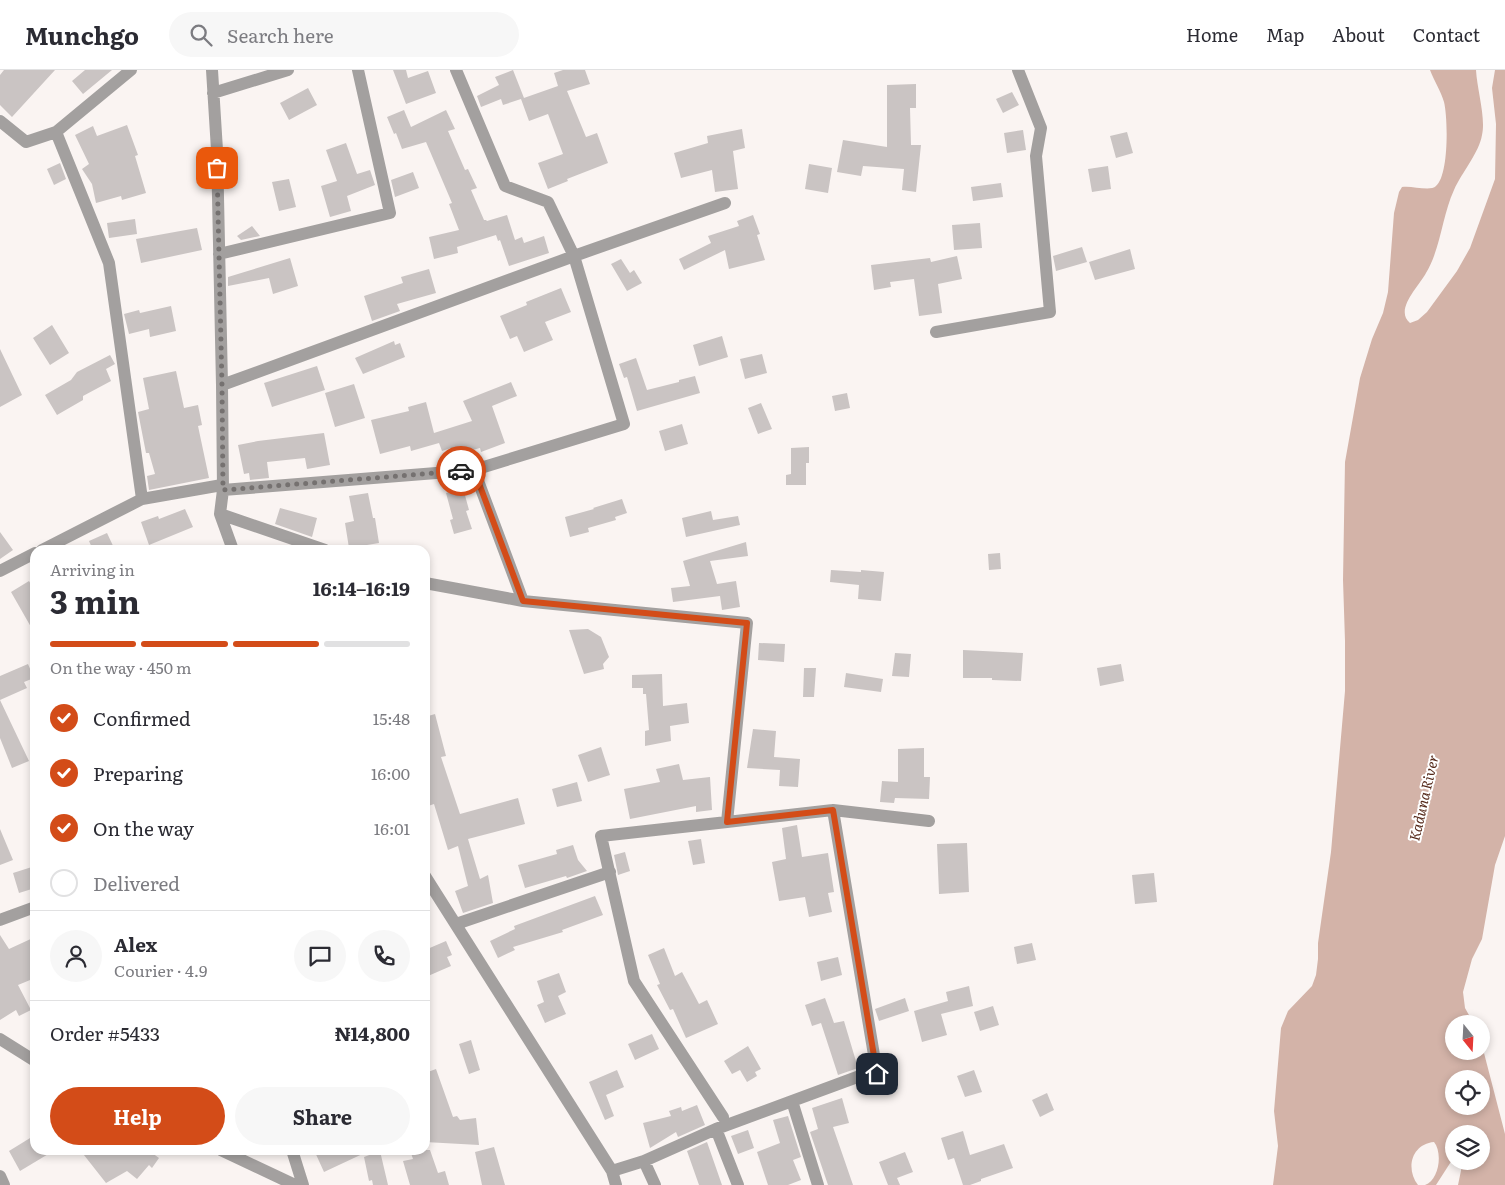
<!DOCTYPE html>
<meta charset="utf-8">
<style>
body{margin:0;font-family:Literata,serif;background:#f7f7f7;color:#2b2b33;height:100vh;display:flex;flex-direction:column;font-size:19px;white-space:nowrap}
*{box-sizing:border-box;margin:0}
p{font-size:16px;color:#7c7c81}
.icon{flex:none;width:28px;height:28px;fill:none;stroke:currentColor;stroke-width:2;stroke-linecap:round;stroke-linejoin:round}
.map{position:relative;flex:1;overflow:hidden}
.details{position:absolute;left:30px;top:475px;width:400px;height:610px;display:flex;flex-direction:column;background:#fff;border-radius:15px;box-shadow:0 2px 8px #0003}
.details>*{flex:none}
.needle{width:32px;rotate:162deg}
.tools{position:absolute;left:1445px;top:945px;display:grid;gap:10px}
.tools a{display:grid;place-items:center;width:45px;height:45px;border-radius:50%;background:#fff;box-shadow:0 2px 8px #0003;font-size:25px}
.pin{position:absolute;display:grid;place-items:center;width:42px;height:42px;color:#fff;margin:-21px;border-radius:10px;box-shadow:0 2px 8px #0006}
.courier{position:absolute;display:grid;place-items:center;width:50px;height:50px;margin:-25px;border:4px solid #d34c18;border-radius:50%;background:#fff;color:#222;box-shadow:0 1px 6px #0007}
.head em{font-style:normal;font-weight:700}
.head div{display:flex;flex-direction:column-reverse}
.head{display:flex;align-items:center;justify-content:space-between;height:85px;padding:0 20px}
h1{font-size:32px;font-weight:700;line-height:38px}
.bar{display:grid;grid-template-columns:repeat(4,1fr);gap:8px 5px;align-content:center;height:60px;padding:0 20px}
.bar i{height:6px;border-radius:4px;background:#e1e1e2}
.bar .on{background:#d34c18}
.bar p{grid-column:span 4}
.line{display:flex;align-items:center;gap:12px;padding:0 20px;border-top:1px solid #e1e1e2}
.line div{flex:1}
.round{display:grid;place-items:center;flex:none;width:52px;height:52px;border-radius:26px;background:#f7f7f7}
ol{padding:0 20px;list-style:none}
li{display:flex;align-items:center;gap:15px;height:55px}
li p{margin-inline-start:auto}
li .icon{padding:5px;border-radius:50%;background:#d34c18;color:#fff;stroke-width:4}
li:last-child{color:#7c7c81}
li i{width:28px;height:28px;border:2px solid #e1e1e2;border-radius:50%}
.cta{display:flex;gap:10px;margin-top:auto;padding:10px 20px}
.cta a{flex:1;height:58px;border-radius:30px;background:#d34c18;color:#fff;font-size:20px;font-weight:700;line-height:58px;text-align:center}
.cta a+a{background:#f7f7f7;color:#2b2b33}
header{display:flex;align-items:center;gap:30px;box-sizing:border-box;height:70px;padding:0 25px;background:#fff;border-bottom:1px solid #e1e1e2}
header strong{font-size:24px}
nav{display:flex;gap:28px;margin-inline-start:auto;font-size:18px}
.search{width:350px;height:45px;background:#f7f7f7;display:flex;align-items:center;gap:12px;box-sizing:border-box;padding:0 18px;border-radius:28px;color:#7c7c81;font-size:19px}
.map>svg:first-child{display:block}
.water{fill:#d3b3a8;fill-rule:evenodd}
.building{fill:#cac4c3}
.lines{fill:none;stroke-linecap:round;stroke-linejoin:round}
.street{stroke:#a3a09f;stroke-width:12}
.done{stroke:#757170;stroke-width:5;stroke-dasharray:0 9}
.route{stroke:#d34c18;stroke-width:6}
.labels{text-anchor:middle;stroke-width:4;stroke-linejoin:round;paint-order:stroke}
.water-label{font-size:14px;font-style:italic;fill:#55291a;stroke:#fff}
</style>
<header>
<strong>Munchgo</strong>
<div class="search"><svg class="icon" aria-label="search" viewBox="0 0 24 24"><circle cx="10" cy="10" r="6"/><path d="M15 15l6 6"/></svg>Search here</div>
<nav><a>Home</a><a>Map</a><a>About</a><a>Contact</a></nav>
</header>
<div class="map">
<svg width="1505" height="1115" viewBox="0 0 1505 1115">
<rect width="100%" height="100%" fill="#faf4f2"/>
<!-- water -->
<path class="water" d="M1430,0H1476C1477,19 1486,48 1482,65C1479,83 1462,102 1454,120C1442,146 1441,178 1426,203C1419,216 1394,240 1410,253L1418,250L1427,242L1457,201L1470,178L1495,109L1496,54L1492,18L1495,0H1505V766L1495,795L1482,869L1472,889L1463,922L1465,938L1474,954H1454V981H1481V974L1484,983L1505,1064V1115H1458L1463,1091H1481V1064H1454V1087L1436,1115H1425C1439,1110 1443,1083 1434,1072C1412,1074 1405,1098 1418,1115H1421H1273L1278,1076L1274,1041L1281,958L1288,941L1312,916L1316,905L1318,889V873L1331,782L1345,621V571L1343,510L1345,392L1360,308L1372,269L1383,243L1388,222L1394,143L1399,122L1402,117C1411,115 1430,122 1436,116C1449,105 1448,48 1444,32C1441,21 1434,11 1430,0ZM1454,1009H1481V1036H1454Z"/>
<!-- building -->
<path class="building" d="M4,0H55L12,47L0,35V5Z
M85,0H112L83,24L72,11Z
M393,0H406L408,8L428,1L436,23L406,34Z
M513,0L524,28L503,35L501,29L481,37L477,26L499,15L495,7Z
M563,0H585L590,14L567,21L586,67L597,63L608,93L567,109L568,111L548,119L538,93L563,84L548,44L529,51L521,29L558,16L554,3Z
M916,14V38H910L911,75H921L916,122L902,120L904,99L863,96L861,106L837,102L843,70L887,77V15Z
M308,18L317,35L289,50L280,33Z
M1012,22L1019,35L1003,43L996,29Z
M404,40L411,57L446,40L455,59L448,61L465,100L468,99L477,118L471,120L484,150H486L487,151L507,145L515,170L522,167L524,173L544,166L549,183L509,196L500,170L498,171L496,165L457,177L458,183L434,189L429,167L459,160L449,134L452,133L426,72L402,79L396,63L394,64L387,47Z
M127,55L138,85L135,86L146,123L122,130L121,126L96,133L92,114L82,99L89,94L75,65L93,56L97,66Z
M742,59L745,78L733,81L738,119L715,122L712,100L681,108L674,83L708,73L707,66Z
M1023,60L1026,80L1007,83L1004,63Z
M1127,62L1133,83L1116,88L1110,66Z
M346,73L357,104L370,100L375,115L347,126L351,141L330,147L321,116L337,111L326,80Z
M60,93L66,109L54,115L47,99Z
M809,94L832,98L828,123L805,119Z
M1108,96L1111,119L1092,122L1088,99Z
M413,102L419,118L395,127L391,110Z
M289,109L296,137L279,141L272,112Z
M1001,113L1003,127L973,131L971,117Z
M753,145L760,164L757,165L765,190L729,199L725,180L684,200L679,189L711,173L708,166L739,156L737,151Z
M135,149L137,164L109,168L107,153Z
M980,153L982,178L954,180L952,155Z
M252,156L260,166L241,170L237,166Z
M197,158L202,180L141,193L136,169Z
M1082,177L1087,192L1056,201L1053,186Z
M1130,179L1135,199L1095,210L1089,192Z
M957,186L962,209L938,214L942,243L919,246L914,209L890,212L891,217L874,220L871,195L930,188L931,192Z
M290,188L298,216L273,224L269,208L228,216V207Z
M621,189L630,203L634,200L642,213L627,221L611,194Z
M429,199L436,223L397,234L400,241L372,251L364,226L403,213L401,207Z
M561,218L571,242L545,252L553,270L524,282L517,266L510,269L500,246L527,235L526,232Z
M171,236L176,261L150,267L149,259L129,264L124,244L139,240L140,243Z
M52,255L69,283L50,295L33,268Z
M722,266L728,287L699,296L693,275Z
M394,271L395,275L400,273L405,287L363,304L355,288Z
M0,279L22,325L0,337Z
M762,284L767,303L745,309L740,289Z
M110,285L115,294L106,299L111,311L83,326V330L57,345L45,325L71,310L77,302Z
M636,288L647,320L679,312V310L695,306L700,323L637,341L627,307L624,308L619,294Z
M317,296L325,320L272,337L264,313Z
M176,301L184,338L198,335L202,355L198,356L209,408L149,420L147,406L155,404L149,383H146L138,342L149,339L143,308Z
M511,312L517,326L492,336L505,373L481,382L480,378L454,385L451,378L442,381L439,373L411,381L410,376L380,384L371,350L409,341L408,337L426,332L434,363L472,351L463,331Z
M354,314L365,348L335,357L325,323Z
M847,323L850,338L835,341L832,326Z
M761,333L772,359L758,364L748,338Z
M682,354L688,374L665,381L659,361Z
M324,363L330,395L307,399L305,388L267,392L269,408L250,410L249,403L244,404L238,375L258,371Z
M809,377V393H806V415H786V405L791,404V378Z
M463,418L469,440L466,441L472,459L454,464L450,450L453,449L446,423Z
M368,423L373,448H375L379,473L349,478L345,453L354,451L349,426Z
M622,429L627,443L615,447L616,450L588,458L589,462L570,467L565,447L594,439L593,438Z
M280,438L317,448L312,467L275,454Z
M185,439L193,457L149,475L141,452L158,446L159,449Z
M711,441L713,450L738,446L740,455L686,467L682,448Z
M0,462L13,480L0,489Z
M107,463L115,480H93L89,471Z
M746,472L748,486L710,491L717,514L736,511L740,537L722,540L720,526L673,532L671,518L690,516L683,491Z
M1000,483L1001,499L989,500L988,484Z
M831,500L861,502V500L884,502L881,531L858,529L859,515L830,512Z
M29,511L35,521V564L11,522Z
M588,559L601,567L609,587L603,594L604,599L584,604L569,560Z
M759,573L785,574L784,592L758,590Z
M963,580L1023,583L1021,611L992,610V608H963Z
M895,583L911,584L909,607L892,606Z
M28,594L34,608L24,612L27,618L0,630L29,691L12,698L0,668V606Z
M1121,594L1124,611L1100,616L1097,598Z
M804,598H816L814,627H803Z
M846,603L883,609L881,622L844,617Z
M662,604L663,636L687,633L689,653L670,656L671,671L645,676V661L649,660L646,624H643V618H632V605Z
M435,644L446,686L441,687L460,744L518,728L525,754L468,769L480,809L488,805L493,833L463,843L455,821L468,816L458,776L448,780L434,734L425,737V696L428,695L425,683V647Z
M753,659L776,661L774,687L800,689L798,717L779,716L780,700L747,698Z
M601,677L610,705L588,712L578,685Z
M924,678V707H930L929,729L895,728L894,733L880,732L882,711L898,712V679Z
M679,694L683,710L710,707L712,740L696,742V736L630,749L624,719L660,712L656,699Z
M577,712L582,731L557,737L552,719Z
M797,755L802,787L828,783L834,822L828,823L832,842L809,847L805,827L779,831L772,792L786,789L782,758Z
M0,759L13,790L0,795Z
M701,769L705,793L693,795L688,771Z
M967,773L969,822L939,824L937,774Z
M573,775L578,790L587,801L567,808L566,806L525,818L518,795L557,784L556,780Z
M625,782L630,801L618,805L614,785Z
M35,796V818L19,823L13,803Z
M1154,803L1157,832L1135,834L1132,805Z
M595,826L603,845L562,860L563,862L513,877L515,880L498,888L490,871L515,859L514,856Z
M0,865L9,879L35,867V908L18,915L31,940L19,946L16,940L0,950Z
M446,871L452,885L447,887L451,896L428,906L425,898V880Z
M1032,873L1036,890L1017,894L1014,877Z
M664,878L675,906L682,902L699,934L707,930L718,954L686,968L673,939L670,940L657,915L660,914L648,885Z
M838,887L842,905L821,911L817,892Z
M559,903L566,922L558,926L566,944L545,953L537,935L544,932L537,911Z
M969,916L973,936L941,944L947,965L922,972L914,941L948,931L946,922Z
M825,928L834,953L844,951L858,998L838,1005L821,953L812,956L805,935Z
M905,928L909,941L879,951L875,939Z
M993,936L999,955L980,961L974,942Z
M652,964L659,979L635,990L628,974Z
M471,970L480,1000L469,1004L459,974Z
M748,976L761,999L755,1002L757,1006L747,1012L740,1000L732,1004L724,991Z
M436,999L453,1047L457,1046L460,1050L476,1048L479,1075L425,1072V1003Z
M617,1000L624,1017L606,1025L614,1046L605,1050L589,1012Z
M974,1000L982,1022L965,1027L957,1006Z
M1047,1023L1054,1040L1040,1047L1032,1030Z
M842,1028L849,1053L833,1057L853,1115H828L810,1062L818,1059L812,1038Z
M697,1035L705,1055L678,1067L676,1062L650,1078L643,1053L671,1046L669,1041L681,1037L682,1041Z
M788,1046L801,1087L793,1090L801,1110L788,1115H768L757,1082L780,1073L773,1050Z
M748,1060L754,1078L738,1084L731,1066Z
M963,1061L970,1085L1004,1074L1013,1098L981,1109V1111L970,1115H963L954,1088L948,1090L941,1068Z
M35,1065V1080H55L20,1101L9,1081Z
M707,1072L722,1115H699L687,1081Z
M494,1077L505,1115H482L475,1082Z
M80,1080H148L159,1088L152,1098L149,1095L137,1109L127,1101L106,1113Z
M314,1080H371L324,1102Z
M410,1080H430L438,1103L445,1101L449,1115H410L403,1091L413,1089Z
M380,1081L388,1115H373L372,1110L369,1111L364,1087Z
M905,1082L913,1102L897,1108L900,1115H888L879,1092Z"/>
<g class="lines">
<!-- street -->
<path class="street" d="M212,0L217,80L222,315L223,420L220,444L233,480
M456,0L505,116L548,132L574,186L725,133
M213,23L288,0
M0,51L26,72L56,62L131,0
M56,62L109,193L142,429
M219,184L390,143L358,0
M936,262L1050,242L1036,86L1041,58L1018,0
M222,315L574,186L624,354L474,400
M223,420L474,400L523,531L747,553L727,752L833,740L929,751
M220,444L325,480
M42,480L142,429L222,415
M0,501L35,483
M425,513L523,531
M833,740L877,1003
M425,806L612,1101L616,1115
M0,850L35,837
M456,854L610,802
M0,969L35,991
M792,1031L818,1115
M723,1047L634,911L601,766L727,752
M716,1059L738,1115
M221,1080L295,1115
M292,1080L303,1115
M644,1091L655,1115
M612,1101L644,1091L716,1059L868,1003
M0,1106L4,1115"/>
</g>
<g class="lines">
<!-- done -->
<path class="done" d="M217,98L222,316L223,420L461,401"/>
<!-- route -->
<path class="route" d="M461,401L474,400L523,531L747,553L727,752L833,740L877,1004"/>
</g>
<g class="labels">
<!-- water labels -->
<g class="water-label">
<text transform="translate(1424 728) rotate(-77)" y="5">Kaduna River</text>
</g>
</g>
</svg>
<div class="tools">
<a><svg class="needle" viewBox="-14 -14 28 28"><path d="M0-13l5 13h-10z" fill="#e53935"/><path d="M0 13l5-13h-10z" fill="#7c7c81"/></svg></a>
<a><svg class="icon" aria-label="locate" viewBox="0 0 24 24"><circle cx="12" cy="12" r="6"/><path d="M12 2v4M12 18v4M2 12h4M18 12h4"/></svg></a>
<a><svg class="icon" aria-label="layers" viewBox="0 0 24 24"><path d="M12 4l9 5-9 5-9-5zM3 14l9 5 9-5"/></svg></a>
</div>
<div class="pin" style="left:217px;top:98px;background:#ea580c"><svg class="icon" aria-label="bag" viewBox="0 0 24 24"><path d="M5 8h14l-1 12H6zM9 8a3 3 0 0 1 6 0"/></svg></div>
<div class="pin" style="left:877px;top:1004px;background:#1f2937"><svg class="icon" aria-label="home" viewBox="0 0 24 24"><path d="M3 11l9-7 9 7M6 9v11h12V9"/></svg></div>
<div class="courier" style="left:461px;top:401px"><svg class="icon" aria-label="car" viewBox="0 0 24 24"><path d="M5 17H2v-5l4-1 3-4h7l3 4 3 1v5h-3M9 17h6M6 11h13"/><circle cx="7" cy="17" r="2"/><circle cx="17" cy="17" r="2"/></svg></div>
<section class="details">
<div class="head"><div><h1>3 min</h1><p>Arriving in</p></div><em>16:14–16:19</em></div>
<div class="bar"><i class="on"></i><i class="on"></i><i class="on"></i><i></i><p>On the way · 450 m</p></div>
<ol>
<li><svg class="icon" aria-label="check" viewBox="0 0 24 24"><path d="M5 12l5 5 9-10"/></svg>Confirmed<p>15:48</p></li>
<li><svg class="icon" aria-label="check" viewBox="0 0 24 24"><path d="M5 12l5 5 9-10"/></svg>Preparing<p>16:00</p></li>
<li><svg class="icon" aria-label="check" viewBox="0 0 24 24"><path d="M5 12l5 5 9-10"/></svg>On the way<p>16:01</p></li>
<li><i></i>Delivered</li>
</ol>
<div class="line" style="height:90px"><a class="round"><svg class="icon" aria-label="person" viewBox="0 0 24 24"><circle cx="12" cy="8" r="4"/><path d="M4 21q1-7 8-7t8 7"/></svg></a><div><b>Alex</b><p>Courier · 4.9</p></div><a class="round"><svg class="icon" aria-label="chat" viewBox="0 0 24 24"><path d="M4 5h16v11H9l-5 4z"/></svg></a><a class="round"><svg class="icon" aria-label="phone" viewBox="0 0 24 24"><path d="M5 4h4l2 5-3 2q2 4 5 5l2-3 5 2v4C11 20 4 13 5 4z"/></svg></a></div>
<div class="line" style="height:65px"><div>Order #5433</div><b>₦14,800</b></div>
<div class="cta"><a>Help</a><a>Share</a></div>
</section>
</div>
